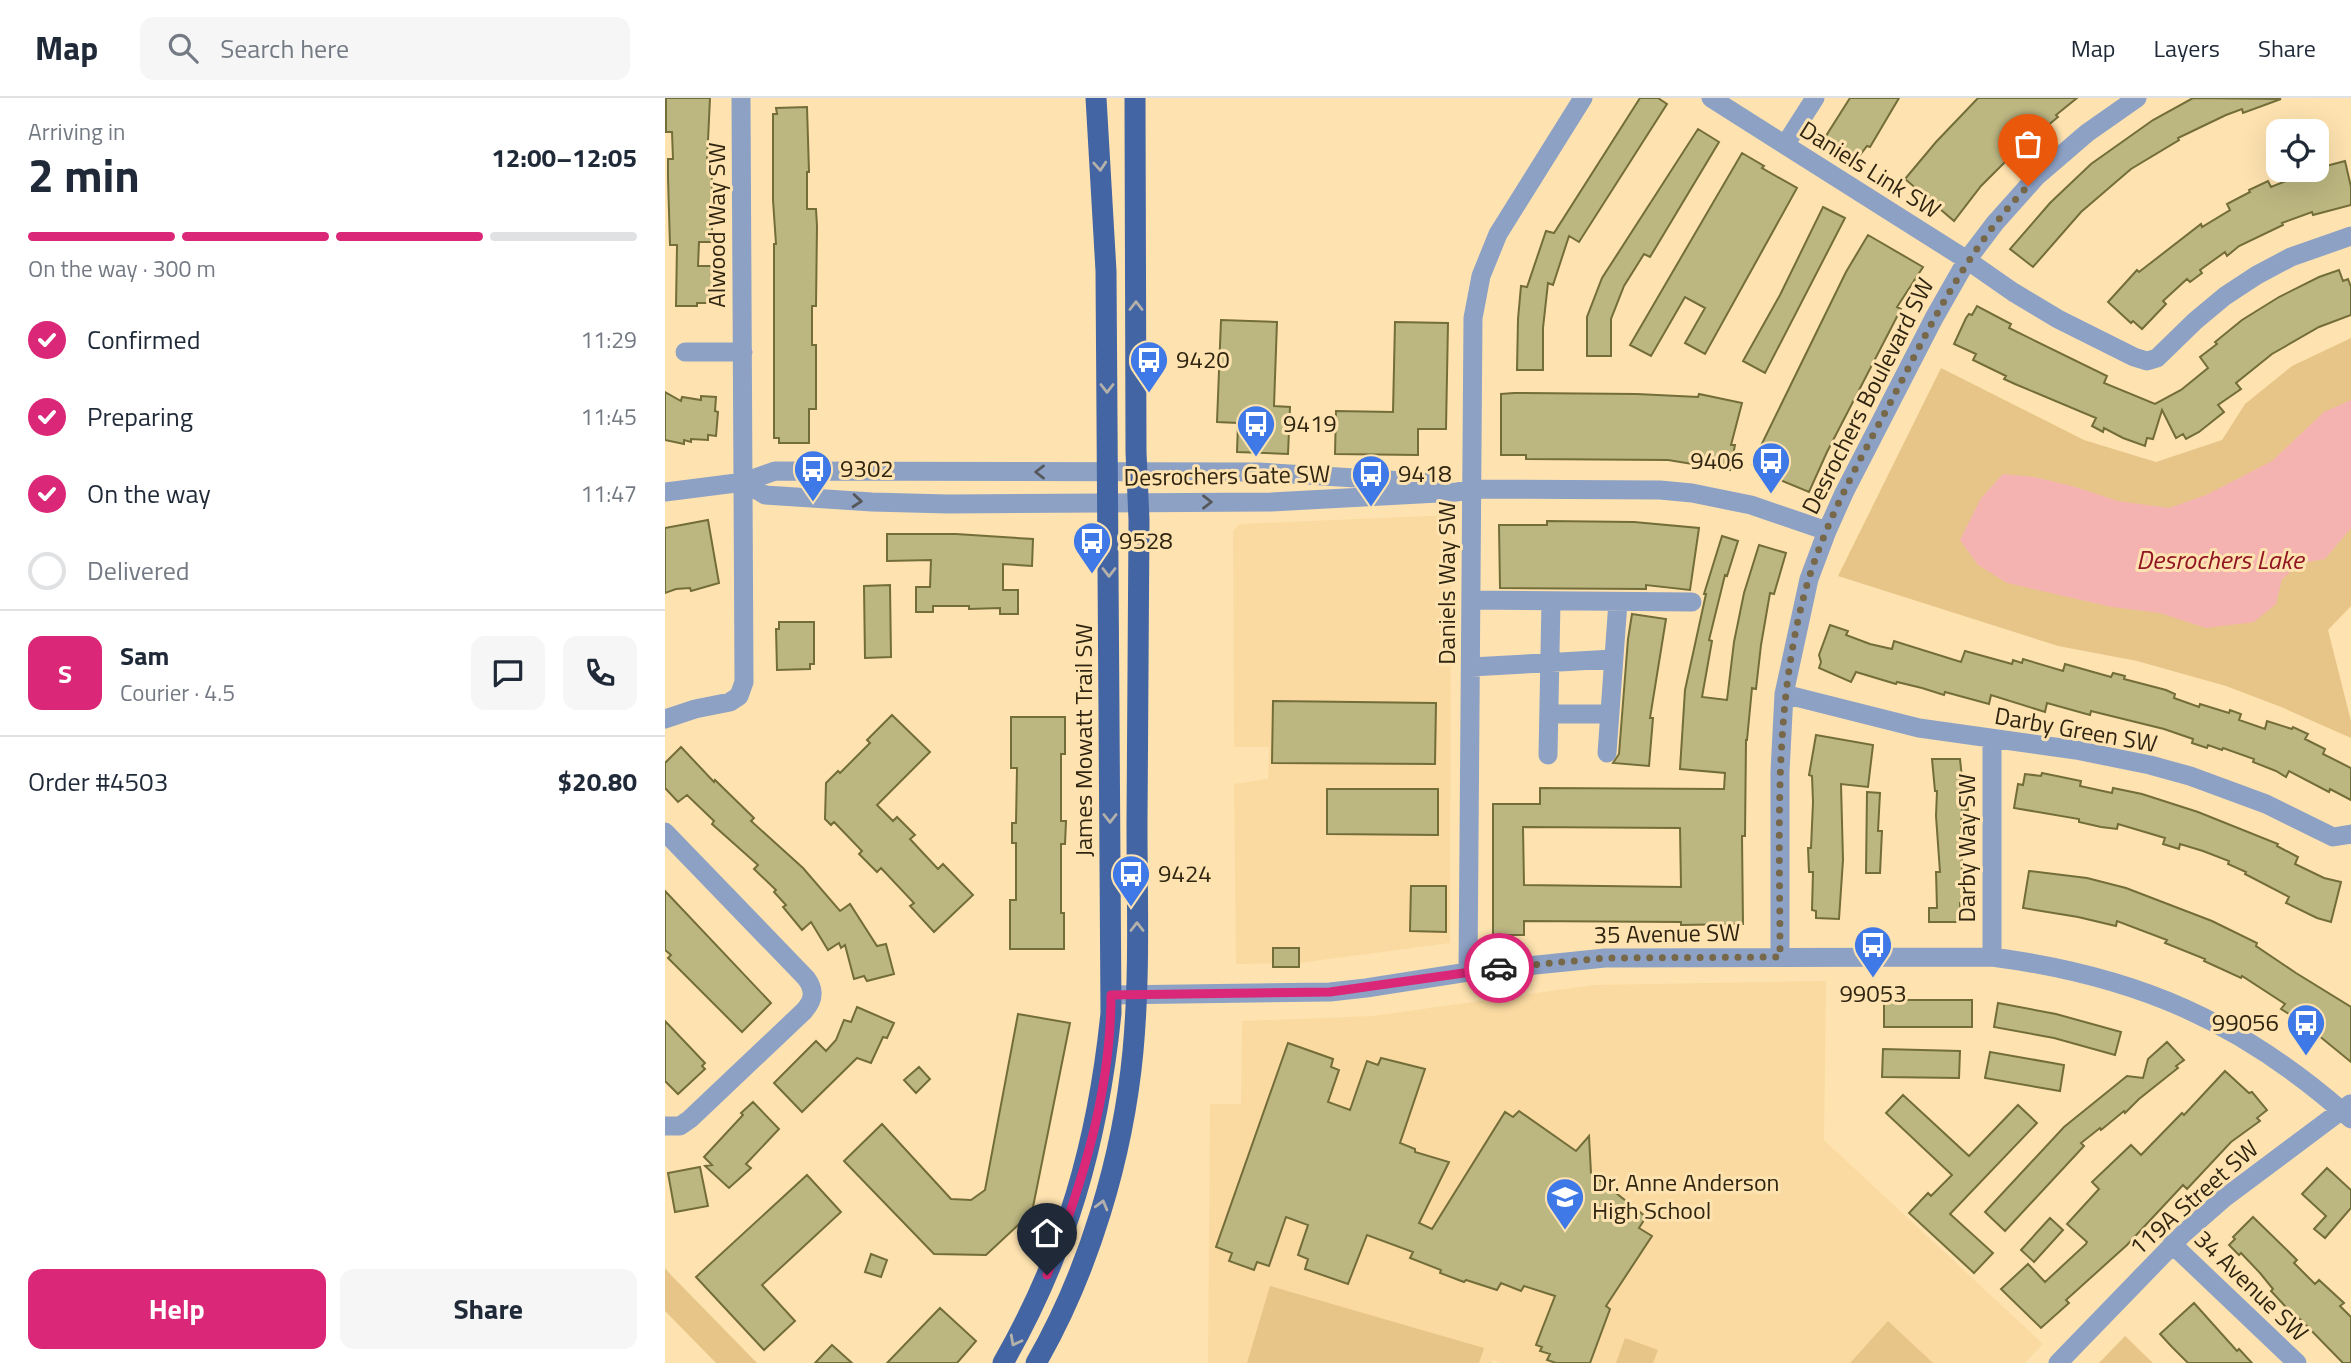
<!DOCTYPE html>
<meta charset="utf-8">
<style>
body{margin:0;font-family:"Titillium Web",sans-serif;background:#f6f6f7;color:#1f2937;height:100vh;display:flex;flex-direction:column;font-size:26px;white-space:nowrap}
*{box-sizing:border-box;margin:0}
p{font-size:23px;color:#747a83}
.icon{flex:none;width:38px;height:38px;fill:none;stroke:currentColor;stroke-width:2;stroke-linecap:round;stroke-linejoin:round}
.map{position:relative;flex:1;overflow:hidden}
.side{display:flex;flex-direction:column;background:#fff;width:665px}
.side>*{flex:none}
.tools{position:absolute;left:1601px;top:21px;display:grid;gap:14px}
.tools a{display:grid;place-items:center;width:63px;height:63px;border-radius:14px;background:#fff;box-shadow:0 7px 28px #0002;font-size:35px}
.pin{position:absolute;display:grid;place-items:center;width:60px;height:60px;color:#fff;margin:-72px -30px;border-radius:50% 50% 50% 0;rotate:-45deg;box-shadow:0 0 7px #0007}
.pin .icon{rotate:45deg}
.courier{position:absolute;display:grid;place-items:center;width:70px;height:70px;margin:-35px;border:5px solid #db2777;border-radius:50%;background:#fff;color:#222;box-shadow:0 2px 9px #0007}
.head em{font-style:normal;font-weight:700}
.head div{display:flex;flex-direction:column-reverse}
.head{display:flex;align-items:center;justify-content:space-between;height:119px;padding:0 28px}
h1{font-size:46px;font-weight:700;line-height:52px}
.bar{display:grid;grid-template-columns:repeat(4,1fr);gap:10px 7px;align-content:center;height:84px;padding:0 28px}
.bar i{height:9px;border-radius:5px;background:#e0e1e3}
.bar .selected{background:#db2777}
.bar p{grid-column:span 4}
.line{display:flex;align-items:center;gap:18px;padding:0 28px;border-top:2px solid #e0e1e3}
.line div{flex:1}
.round{display:grid;place-items:center;flex:none;width:74px;height:74px;border-radius:14px;background:#f6f6f7}
ol{padding:0 28px;list-style:none}
li{display:flex;align-items:center;gap:21px;height:77px}
li p{margin-inline-start:auto}
li .icon{padding:7px;border-radius:50%;background:#db2777;color:#fff;stroke-width:4}
li:last-child{color:#747a83}
li i{width:38px;height:38px;border:4px solid #e0e1e3;border-radius:50%}
.primary-button{display:flex;gap:14px;margin-top:auto;padding:14px 28px}
.primary-button a{flex:1;height:80px;border-radius:14px;background:#db2777;color:#fff;font-size:28px;font-weight:700;line-height:80px;text-align:center}
.primary-button a+a{background:#f6f6f7;color:#1f2937}
header{display:flex;align-items:center;gap:42px;box-sizing:border-box;height:98px;padding:0 35px;background:#fff;border-bottom:2px solid #e0e1e3}
header strong{font-size:33px}
nav{display:flex;gap:38px;margin-inline-start:auto;font-size:24px}
.search{width:490px;height:63px;background:#f6f6f7;display:flex;align-items:center;gap:18px;box-sizing:border-box;padding:0 24px;border-radius:14px;color:#747a83;font-size:26px}
main{display:flex;flex:1;min-height:0}
.map>svg:first-child{display:block}
.built{fill:#fadaa0}
.green{fill:#e7c588}
.water{fill:#f4b3b0}
.building{fill:#bcb681;stroke:#736d39;stroke-width:2;fill-rule:evenodd}
.lines{fill:none;stroke-linecap:round;stroke-linejoin:round}
.minor{stroke:#8da1c5;stroke-width:19}
.major{stroke:#4465a4;stroke-width:21}
.oneway{stroke:#b4b1ab}
.oneway2{stroke:#555759}
.done{stroke:#776849;stroke-width:7;stroke-dasharray:0 12.6}
.route{stroke:#db2777;stroke-width:9}
.labels{text-anchor:middle;stroke-width:6;stroke-linejoin:round;paint-order:stroke}
.street-label{font-size:24px;fill:#2f2511;stroke:#fee3b0}
.poi-label{font-size:24px;fill:#2f2511;stroke:#fee3b0;text-anchor:start}
.water-label{font-size:26px;font-style:italic;fill:#921624;stroke:#fee3b0}
</style>
<header>
<strong>Map</strong>
<div class="search"><svg class="icon" aria-label="search" viewBox="0 0 24 24"><circle cx="10" cy="10" r="6"/><path d="M15 15l6 6"/></svg>Search here</div>
<nav><a>Map</a><a>Layers</a><a>Share</a></nav>
</header>
<main>
<section class="side">
<div class="head"><div><h1>2 min</h1><p>Arriving in</p></div><em>12:00–12:05</em></div>
<div class="bar"><i class="selected"></i><i class="selected"></i><i class="selected"></i><i></i><p>On the way · 300 m</p></div>
<ol>
<li><svg class="icon" aria-label="check" viewBox="0 0 24 24"><path d="M5 12l5 5 9-10"/></svg>Confirmed<p>11:29</p></li>
<li><svg class="icon" aria-label="check" viewBox="0 0 24 24"><path d="M5 12l5 5 9-10"/></svg>Preparing<p>11:45</p></li>
<li><svg class="icon" aria-label="check" viewBox="0 0 24 24"><path d="M5 12l5 5 9-10"/></svg>On the way<p>11:47</p></li>
<li><i></i>Delivered</li>
</ol>
<div class="line" style="height:126px"><b class="round" style="background:#db2777;color:#fff">S</b><div><b>Sam</b><p>Courier · 4.5</p></div><a class="round"><svg class="icon" aria-label="chat" viewBox="0 0 24 24"><path d="M4 5h16v11H9l-5 4z"/></svg></a><a class="round"><svg class="icon" aria-label="phone" viewBox="0 0 24 24"><path d="M5 4h4l2 5-3 2q2 4 5 5l2-3 5 2v4C11 20 4 13 5 4z"/></svg></a></div>
<div class="line" style="height:91px"><div>Order #4503</div><b>$20.80</b></div>
<div class="primary-button"><a>Help</a><a>Share</a></div>
</section>
<div class="map">
<svg width="1686" height="1265" viewBox="0 0 1686 1265">
<rect width="100%" height="100%" fill="#fee3b0"/>
<!-- built -->
<path class="built" d="M786,417L785,845L634,865L571,866L569,686L603,681L604,649H569L568,433L574,426Z
M1161,883L1159,1042L1378,1246L1360,1265H1268L1223,1224L1185,1265H835L828,1262L827,1265H543L545,1006H576L577,923L707,918L928,887Z"/>
<!-- green -->
<path class="green" d="M1686,240V508L1663,532L1686,623V640L1616,609L1561,588L1472,563L1393,548L1173,478L1276,270L1419,342L1491,364L1557,342L1580,306L1627,268Z
M0,1170L7,1178L92,1265H51L0,1213Z
M605,1188L819,1250L814,1265H582Z
M1223,1223L1268,1265H1185Z
M1460,1238L1488,1265H1434Z
M960,1240L993,1252L988,1265H951Z"/>
<!-- water -->
<path class="water" d="M1686,302V430L1660,461L1637,465L1617,481L1611,506L1589,524L1541,530L1495,515L1447,509L1342,485L1313,467L1295,442L1316,400L1338,376L1369,379L1407,388L1453,403L1504,410L1541,397L1607,363L1659,314Z"/>
<!-- building -->
<path class="building" d="M1,0H45L42,64H47V144H34L33,168H53V200L45,201V205H32V208H11L12,147H5L3,80V61H8L7,34H1Z
M975,0H993L1002,6L914,144L904,138L888,187L883,185L878,230V272H852L853,221L856,188L862,189L881,133L889,135Z
M1185,0H1234L1205,49L1202,48L1189,65L1171,54V48L1159,41Z
M1313,0H1412L1391,17L1393,19L1345,59L1316,88L1289,123L1240,81L1271,44Z
M1528,0L1616,1L1578,15L1577,11L1561,17L1513,40L1514,42L1466,71L1416,114L1368,169L1345,151L1385,105L1426,66L1488,22Z
M142,9L144,74H142V111H151L152,128L151,208H147V247H151V311H144V345H114V340H109V146H111L108,102V16H112L111,10Z
M1033,31L1054,44L985,159L979,156L959,188L946,221V258H922V219L937,180Z
M1077,55L1099,68L1097,70L1132,90L1040,256L1020,245L1040,210L1020,199L986,258L965,247Z
M1680,63L1686,89V107L1648,117L1647,114L1617,125L1618,127L1574,148L1562,158L1560,154L1535,172L1537,175L1525,184L1522,181L1498,203L1501,206L1477,231L1468,223L1466,225L1443,204L1472,172L1474,174L1536,126L1537,129L1565,112L1562,106L1585,94L1584,92L1603,83L1606,89L1636,77L1635,74L1644,72H1662L1661,68Z
M1158,109L1180,120L1100,275L1078,263L1115,197Z
M1203,137L1258,169L1232,209L1236,211L1162,354L1144,394L1115,382L1116,380L1087,366L1181,174Z
M1674,172L1678,183L1683,181L1686,189V217L1654,229L1607,256L1571,285L1576,291L1553,307L1559,314L1534,334L1521,341L1518,336L1511,340L1497,312L1488,341L1482,340L1480,348L1458,340L1439,330L1438,334L1427,328L1431,320L1350,286L1339,281L1341,278L1308,262L1311,256L1289,246L1301,220L1304,216L1307,217L1312,208L1346,226L1344,230L1442,278L1439,285L1490,306L1516,292L1543,270L1535,259L1552,246L1550,244L1577,222L1614,199L1654,179Z
M556,222L612,224L609,308L625,309L623,356L572,354L573,325L552,324Z
M730,224L783,225L781,331H753V357L670,356L671,313L728,314Z
M0,294L16,303L17,299L36,302V298L51,299L50,313L53,314L51,338L43,337V342L26,341V344L19,342V346L0,342Z
M849,295L972,296L1033,299L1034,296L1077,305L1066,347H1070L1065,372L1003,362L861,361V357H836V296Z
M43,422L54,485L26,493L25,490L11,491L0,495V430Z
M882,423L969,424L1034,430L1025,492L981,487V491L835,490L834,427H882Z
M222,436H291L368,441L367,468L338,466V492H353V516H335V510L304,511V508H268V514H251V489H265L266,462L222,463Z
M1057,438L1073,443L1062,478L1060,477L1044,542L1047,543L1037,599L1062,602L1069,544L1079,495L1094,447L1121,455L1109,496L1105,495L1096,547L1091,591L1087,590L1082,642H1081L1080,738H1077L1078,826L1016,827V824L859,823V837H828V706H875V690L1059,691L1060,675L1015,671L1020,592L1041,496H1039ZM858,729L1015,730L1016,789L859,787Z
M225,487L226,559L200,560L199,488Z
M967,516L1001,521L985,620H988L984,668L948,665L954,656L963,541Z
M114,524H149V566H145V571L112,572L111,531H114Z
M1165,527L1183,533L1181,537L1205,546L1227,551L1229,543L1296,564L1300,553L1347,566L1348,562L1357,565L1358,561L1398,573L1400,566L1446,579L1448,575L1460,578L1459,581L1501,592L1510,596L1509,600L1534,609L1535,606L1564,615L1565,612L1576,616L1574,622L1600,631L1602,623L1627,631L1628,629L1643,636L1640,641L1660,651L1658,656L1686,670V702L1665,691L1664,694L1624,673L1621,679L1611,673L1588,664L1589,661L1558,650L1557,652L1543,647L1542,650L1527,645L1528,641L1499,631L1426,613L1425,617L1382,605L1380,614L1326,597L1324,606L1280,594L1279,597L1257,590L1232,584L1231,586L1191,574L1186,584L1154,570L1156,564L1154,557Z
M608,603L771,605L770,666L607,665Z
M227,617L265,654L212,707L228,723L232,719L250,737L245,741L273,771L278,766L308,797L269,834L245,808L249,805L216,770L212,774L194,756L197,753L169,724L166,727L160,721L161,685L173,673L175,675L205,645L202,642Z
M346,619H400V656H396V723H401L400,746H396V815H399V851H345V802H351V745H347V725H351L352,670H346Z
M1151,637L1208,647L1203,689L1176,686L1178,762L1174,821L1151,820V813L1147,812L1148,774H1144L1143,750H1146L1148,704L1147,678L1144,677Z
M16,649L49,684L50,682L89,720L86,723L138,770L175,813L185,806L212,848L221,846L229,876L202,883L199,878L189,881L180,847L176,850L174,845L163,852L146,824L137,832L118,809L121,807L109,794L111,792L89,771L93,767L47,726L49,723L22,697L13,704L0,690V665Z
M1267,661H1295L1299,699H1303V712H1297L1296,730L1297,774H1301L1302,805H1295V824H1264V810H1272L1271,774H1275L1271,718L1272,693H1270Z
M1377,675L1416,683L1415,688L1447,695L1448,690L1477,696L1533,714L1613,746L1612,748L1633,759L1630,766L1659,780L1676,784L1666,824L1652,820L1621,805L1624,799L1580,776L1581,774L1563,766L1564,763L1538,753L1515,746L1514,751L1498,746L1500,740L1453,726L1452,731L1436,729L1414,724V721L1349,710L1353,686L1358,687L1360,676L1376,678Z
M662,691H773V737L662,736Z
M1202,694L1215,695L1213,733H1217L1215,775H1201Z
M1364,773L1422,780L1461,790L1547,823L1592,845L1591,848L1631,875L1686,909V964L1653,937L1655,935L1616,911L1620,906L1577,878L1576,880L1539,863L1540,861L1500,845L1502,842L1452,823L1451,828L1413,819L1358,810Z
M746,788H781V834L745,833Z
M0,793L106,905L77,934L3,860L6,857L0,852Z
M608,850H634V869H608Z
M1219,902H1307V929H1219Z
M1333,905L1391,916L1456,934L1450,957L1389,940L1329,929Z
M192,909L229,925L222,940L218,939L206,965L192,960L137,1014L109,985L151,943L161,953L171,942L179,922L186,924Z
M353,916L405,925L367,1114L321,1157L269,1156L179,1063L217,1026L286,1101L306,1102L320,1092Z
M0,923L40,965L37,968L40,971L13,996L0,983Z
M1502,944L1519,962L1511,968L1513,970L1474,1001L1460,1015L1459,1013L1436,1032L1435,1030L1416,1045L1419,1048L1340,1133L1320,1114L1399,1029L1462,978L1478,980L1483,961Z
M623,945L668,961L666,969L674,972L663,1004L685,1012L702,963L713,967L716,960L760,971L735,1045L750,1051V1054L784,1064L754,1125L767,1131L840,1014L848,1019L854,1013L911,1053L924,1038L926,1075L981,1119L974,1130L987,1138L941,1208L945,1211L925,1265H891L882,1262L885,1256L875,1253L877,1249L871,1247L890,1198L859,1188L856,1193L836,1185L832,1192L801,1182L799,1184L775,1175L776,1172L745,1160L748,1154L702,1137L683,1186L640,1171L643,1161L633,1157L643,1127L621,1119L604,1168L592,1164L589,1172L564,1163L567,1155L551,1149Z
M1218,951L1295,953L1294,980L1217,979Z
M1325,954L1399,967L1395,993L1320,980Z
M254,969L265,981L251,995L239,982Z
M1560,973L1584,995L1587,994L1602,1012L1592,1020L1595,1023L1566,1044L1522,1091L1518,1087L1462,1147L1401,1202L1404,1205L1376,1230L1336,1191L1363,1166L1380,1184L1421,1146L1422,1144L1402,1126L1434,1091L1427,1084L1466,1047L1476,1057L1517,1015L1519,1017Z
M1238,997L1304,1058L1353,1007L1372,1025L1285,1116L1328,1155L1309,1175L1244,1115L1263,1095L1266,1098L1287,1077L1221,1015Z
M88,1004L114,1031L81,1066L86,1070L64,1090L40,1068L47,1067L39,1059L78,1017L76,1015Z
M35,1069L43,1108L10,1114L3,1075Z
M1662,1070L1686,1092V1110L1660,1140L1649,1131L1661,1118L1637,1096Z
M142,1077L176,1114L97,1187L130,1223L99,1252L31,1179Z
M1588,1119L1632,1162L1629,1165L1650,1186L1654,1182L1679,1205L1675,1208L1686,1219V1265H1678L1634,1220L1632,1221L1606,1193L1608,1191L1595,1175L1576,1155L1574,1157L1564,1147L1570,1141L1568,1139Z
M1385,1120L1398,1132L1369,1164L1356,1152Z
M206,1156L222,1162L216,1179L200,1174Z
M1529,1205L1572,1253L1574,1251L1587,1265H1523L1507,1249L1495,1236Z
M275,1210L311,1243L292,1265H222Z
M167,1247L187,1265H150Z"/>
<g class="lines">
<!-- minor -->
<path class="minor" d="M1046,0L1302,162L1348,194L1393,221L1469,259L1482,263L1492,260L1530,223L1560,198L1592,177L1626,159L1686,138
M1120,47L1150,0
M20,254H78
M79,384L100,397L207,404L283,406L606,404L792,394L806,391L995,392L1027,395L1086,407L1162,433
M0,394L79,384L110,373L594,374L771,385
M807,502L1027,504
M806,569L948,561
M1119,596L1254,630L1411,652L1485,667L1525,678L1601,706L1668,739L1686,736
M884,616H943
M0,621L30,611L65,604L74,598L79,584L76,0
M942,655L953,504
M883,657L886,503
M0,734L141,880C150,892 149,902 139,913L25,1021L15,1028H0
M1115,859V674L1119,596L1144,481L1162,433L1179,395L1269,220L1302,162L1330,125L1372,78L1422,35L1472,0
M1327,859V642
M803,874L808,220L816,178L833,136L918,0
M446,897L665,894L701,890L803,874L940,860L1327,859C1472,878 1576,923 1686,1021
M1507,1146L1632,1265
M1393,1265L1519,1135L1558,1101L1685,1006"/>
<!-- major -->
<path class="major" d="M338,1265C402,1153 433,1043 446,915L441,173L431,0
M371,1265C424,1173 458,1059 468,953C475,877 472,801 472,725C473,624 473,523 474,422L471,354L470,0"/>
</g>
<!-- one-way arrows -->
<defs><path id="oneway-chevron" d="M-2-3.5L2.5 0L-2 3.5" fill="none" stroke-width="1.6" stroke-linecap="round" stroke-linejoin="round" transform="scale(1.75)"/></defs>
<g class="oneway">
<use href="#oneway-chevron" transform="translate(435 68) rotate(86)"/>
<use href="#oneway-chevron" transform="translate(471 208) rotate(-90)"/>
<use href="#oneway-chevron" transform="translate(442 290) rotate(90)"/>
<use href="#oneway-chevron" transform="translate(444 474) rotate(90)"/>
<use href="#oneway-chevron" transform="translate(445 720) rotate(90)"/>
<use href="#oneway-chevron" transform="translate(472 829) rotate(-90)"/>
<use href="#oneway-chevron" transform="translate(437 1107) rotate(-75)"/>
<use href="#oneway-chevron" transform="translate(350 1243) rotate(118)"/>
</g>
<g class="oneway2">
<use href="#oneway-chevron" transform="translate(375 374) rotate(180)"/>
<use href="#oneway-chevron" transform="translate(192 403) rotate(5)"/>
<use href="#oneway-chevron" transform="translate(542 404)"/>
</g>
<g class="lines">
<!-- done -->
<path class="done" d="M834,870L940,860L1115,859C1115,732 1107,603 1144,480C1165,412 1202,350 1234,288C1271,216 1306,147 1363,88"/>
<!-- route -->
<path class="route" d="M382,1177C417,1087 446,994 446,897L665,894L834,870"/>
</g>
<!-- icons -->
<defs>
<g id="bus-pin" transform="scale(2.0125)"><path d="M0 17L-7.5 6A9.5 9.5 0 1 1 7.5 6Z" fill="#3f78e7" stroke="#fee3b0"/><path d="M-5-6H5V4H4V6H2V4H-2V6H-4V4H-5ZM-3.5-4V0h7V-4ZM-3.5 1.2v1.5H-2V1.2ZM2 1.2v1.5H3.5V1.2Z" fill="#fff"/></g>
<g id="school-pin" transform="scale(2.0125)"><path d="M0 17L-7.5 6A9.5 9.5 0 1 1 7.5 6Z" fill="#3f78e7" stroke="#fee3b0"/><path d="M0-5L7-2L0 1L-7-2ZM-4 1L0 2.5L4 1V4Q0 6-4 4Z" fill="#fff"/></g>
</defs>
<g fill-rule="evenodd">
<use href="#bus-pin" x="484" y="262"/>
<use href="#bus-pin" x="591" y="326"/>
<use href="#bus-pin" x="1106" y="363"/>
<use href="#bus-pin" x="148" y="371"/>
<use href="#bus-pin" x="706" y="376"/>
<use href="#bus-pin" x="427" y="443"/>
<use href="#bus-pin" x="466" y="776"/>
<use href="#bus-pin" x="1208" y="847"/>
<use href="#bus-pin" x="1641" y="925"/>
<use href="#school-pin" x="900" y="1099"/>
</g>
<g class="labels">
<!-- street labels -->
<g class="street-label">
<text transform="translate(1205 72) rotate(32)" y="8">Daniels Link SW</text>
<text transform="translate(52 127) rotate(-90)" y="8">Alwood Way SW</text>
<text transform="translate(1203 298) rotate(-63)" y="8">Desrochers Boulevard SW</text>
<text transform="translate(562 378) rotate(-1)" y="8">Desrochers Gate SW</text>
<text transform="translate(782 485) rotate(-90)" y="8">Daniels Way SW</text>
<text transform="translate(1411 632) rotate(10)" y="8">Darby Green SW</text>
<text transform="translate(419 642) rotate(-90)" y="8">James Mowatt Trail SW</text>
<text transform="translate(1302 750) rotate(-90)" y="8">Darby Way SW</text>
<text transform="translate(1002 836) rotate(-1)" y="8">35 Avenue SW</text>
<text transform="translate(1529 1100) rotate(-41)" y="8">119A Street SW</text>
<text transform="translate(1586 1188) rotate(44)" y="8">34 Avenue SW</text>
</g>
<!-- poi labels -->
<g class="poi-label">
<text x="511" y="270">9420</text>
<text x="618" y="334">9419</text>
<text x="1079" y="371" text-anchor="end">9406</text>
<text x="175" y="379">9302</text>
<text x="733" y="384">9418</text>
<text x="454" y="451">9528</text>
<text x="493" y="784">9424</text>
<text x="1208" y="904" text-anchor="middle">99053</text>
<text x="1614" y="933" text-anchor="end">99056</text>
<text x="927" y="1093">Dr. Anne Anderson<tspan x="927" dy="28">High School</tspan></text>
</g>
<!-- water labels -->
<g class="water-label">
<text x="1555" y="471">Desrochers Lake</text>
</g>
</g>
</svg>
<div class="tools">
<a><svg class="icon" aria-label="locate" viewBox="0 0 24 24"><circle cx="12" cy="12" r="6"/><path d="M12 2v4M12 18v4M2 12h4M18 12h4"/></svg></a>
</div>
<div class="pin" style="left:1363px;top:88px;background:#ea580c"><svg class="icon" aria-label="bag" viewBox="0 0 24 24"><path d="M5 8h14l-1 12H6zM9 8a3 3 0 0 1 6 0"/></svg></div>
<div class="pin" style="left:382px;top:1177px;background:#1f2937"><svg class="icon" aria-label="home" viewBox="0 0 24 24"><path d="M3 11l9-7 9 7M6 9v11h12V9"/></svg></div>
<div class="courier" style="left:834px;top:870px"><svg class="icon" aria-label="car" viewBox="0 0 24 24"><path d="M5 17H2v-5l4-1 3-4h7l3 4 3 1v5h-3M9 17h6M6 11h13"/><circle cx="7" cy="17" r="2"/><circle cx="17" cy="17" r="2"/></svg></div>
</div>
</main>
